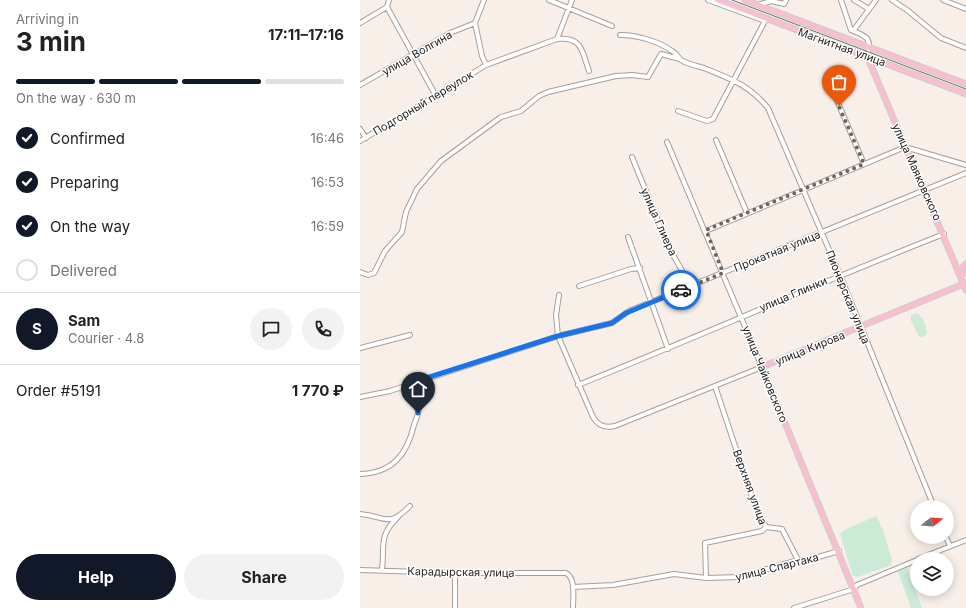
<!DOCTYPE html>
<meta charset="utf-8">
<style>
body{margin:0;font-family:Inter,sans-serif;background:#f2f2f2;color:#222;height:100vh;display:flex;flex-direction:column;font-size:15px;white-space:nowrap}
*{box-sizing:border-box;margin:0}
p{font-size:13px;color:#767676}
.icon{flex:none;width:22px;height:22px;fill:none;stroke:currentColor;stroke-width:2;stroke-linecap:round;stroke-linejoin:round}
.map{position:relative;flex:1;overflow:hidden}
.drawer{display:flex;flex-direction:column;background:#fff;width:360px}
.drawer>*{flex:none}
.needle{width:26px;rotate:73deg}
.buttons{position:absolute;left:550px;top:500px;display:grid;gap:8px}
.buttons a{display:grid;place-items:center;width:44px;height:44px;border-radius:50%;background:#fff;box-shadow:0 2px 10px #0003;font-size:20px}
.pin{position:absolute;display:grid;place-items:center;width:34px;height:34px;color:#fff;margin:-41px -17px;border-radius:50% 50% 50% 0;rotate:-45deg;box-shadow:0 0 4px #0007}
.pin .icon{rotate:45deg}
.courier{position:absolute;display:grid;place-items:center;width:40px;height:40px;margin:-20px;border:3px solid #1a73e8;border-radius:50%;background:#fff;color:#222;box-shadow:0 1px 5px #0007}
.summary em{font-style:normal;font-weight:700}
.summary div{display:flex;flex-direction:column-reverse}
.summary{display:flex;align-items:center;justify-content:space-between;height:68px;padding:0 16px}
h1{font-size:26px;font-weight:700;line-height:30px}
.bar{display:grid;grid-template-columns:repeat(4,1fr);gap:6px 4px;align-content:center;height:48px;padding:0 16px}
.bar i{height:5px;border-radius:3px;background:#e0e0e0}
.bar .current{background:#111827}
.bar p{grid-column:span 4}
.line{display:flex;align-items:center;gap:10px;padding:0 16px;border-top:1px solid #e0e0e0}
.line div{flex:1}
.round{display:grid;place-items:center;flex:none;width:42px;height:42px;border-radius:21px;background:#f2f2f2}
ol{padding:0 16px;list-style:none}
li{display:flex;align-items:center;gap:12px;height:44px}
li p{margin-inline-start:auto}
li .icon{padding:4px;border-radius:50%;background:#111827;color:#fff;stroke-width:4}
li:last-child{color:#767676}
li i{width:22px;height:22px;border:2px solid #e0e0e0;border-radius:50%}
.button{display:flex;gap:8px;margin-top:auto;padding:8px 16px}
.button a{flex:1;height:46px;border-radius:24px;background:#111827;color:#fff;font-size:16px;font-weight:700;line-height:46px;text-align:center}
.button a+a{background:#f2f2f2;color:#222}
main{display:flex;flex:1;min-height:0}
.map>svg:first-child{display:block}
.green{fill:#ccebd7}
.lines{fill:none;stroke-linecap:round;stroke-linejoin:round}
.minor-casing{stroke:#a79f98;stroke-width:6}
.major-casing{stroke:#cecdcc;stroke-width:7}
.minor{stroke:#fff;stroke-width:4}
.major{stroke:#f8bfcf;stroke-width:5}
.tram{stroke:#736e69;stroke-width:1}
.done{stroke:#6b6661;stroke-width:4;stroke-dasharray:0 7.2}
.route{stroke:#1a73e8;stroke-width:5}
.labels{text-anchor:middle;stroke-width:3;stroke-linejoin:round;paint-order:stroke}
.street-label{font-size:11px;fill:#1f1c19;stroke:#fff}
</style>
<main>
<section class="drawer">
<div class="summary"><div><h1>3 min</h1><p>Arriving in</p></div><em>17:11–17:16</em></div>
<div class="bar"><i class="current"></i><i class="current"></i><i class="current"></i><i></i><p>On the way · 630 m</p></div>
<ol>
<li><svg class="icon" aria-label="check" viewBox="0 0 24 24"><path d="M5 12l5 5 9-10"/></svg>Confirmed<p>16:46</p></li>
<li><svg class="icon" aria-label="check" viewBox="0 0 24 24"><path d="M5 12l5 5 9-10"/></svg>Preparing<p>16:53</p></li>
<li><svg class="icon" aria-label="check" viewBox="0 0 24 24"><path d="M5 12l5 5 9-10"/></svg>On the way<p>16:59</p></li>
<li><i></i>Delivered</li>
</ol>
<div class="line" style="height:72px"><b class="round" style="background:#111827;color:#fff">S</b><div><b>Sam</b><p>Courier · 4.8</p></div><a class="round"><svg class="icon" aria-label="chat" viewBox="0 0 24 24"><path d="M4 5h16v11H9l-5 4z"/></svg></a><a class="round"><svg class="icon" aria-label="phone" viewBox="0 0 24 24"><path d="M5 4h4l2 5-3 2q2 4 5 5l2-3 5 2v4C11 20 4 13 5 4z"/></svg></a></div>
<div class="line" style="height:52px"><div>Order #5191</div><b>1 770 ₽</b></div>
<div class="button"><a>Help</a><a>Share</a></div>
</section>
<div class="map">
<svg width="606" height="608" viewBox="0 0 606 608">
<rect width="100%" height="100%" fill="#f8f0e8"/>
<!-- green -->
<path class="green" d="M557,313C563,317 567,327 567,334L563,337H559L551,321V315Z
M516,516L523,530L532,560L531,565L498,577L493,576L480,534L484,530Z
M547,567L562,608H551L537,570Z"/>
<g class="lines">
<!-- minor casing -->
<g class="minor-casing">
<path id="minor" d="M29,0L27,7L76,96
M124,0L115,23L122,56L126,65
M189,0L252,26
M348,0L405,21
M481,0L491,30C506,36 513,38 507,56
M494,0L509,9
M532,0L547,10L581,38L606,48
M583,0L606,9
M397,5L411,1L424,4L426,0
M0,23L27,7
M493,31L516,0
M260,35C277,35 298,41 312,51C316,53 318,57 321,60C327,64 337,66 344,68C371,79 389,85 408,108L480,275L574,507
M197,39L212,0
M0,85L90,33L115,23
M473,91L504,164
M318,111L347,121L353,119L406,19
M0,129L6,138
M356,140L387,213
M0,141L126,65L197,39C222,36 222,51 229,71
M272,157L309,248L331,286
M346,231L545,147L606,165
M268,237L308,349
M0,272L8,275L14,273L25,251L42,232L46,212L57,189L81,161L141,117L161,111L179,96L188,92L256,76L272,75L288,77L301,54L320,59
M219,286L271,269L280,268
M199,295L196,315L198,336L233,417C238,426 245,428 255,426L402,367L307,142
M0,348L50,335
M218,385C340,336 461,282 584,234
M0,397L30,391L198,336L252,323L269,311L606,173
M0,474C32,473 47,455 54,425C56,419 59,413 59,407C58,399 56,390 54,383
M0,514C27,516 27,529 50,506
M406,527L422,529L438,560
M586,537L590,546
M558,559L606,540
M22,569C25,545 18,536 38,517
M0,570L95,573H206C216,578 213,598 213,608
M346,578L345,543L402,531L406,527L396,509L355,386
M213,587L253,585L314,574L346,578L380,577L438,560L444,561L479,551
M95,608V573
M434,608L494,589L497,585L557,560"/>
</g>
<!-- major casing -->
<g class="major-casing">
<path id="major" d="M358,0L606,94
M385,0L606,84
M507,56L606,290
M602,276L603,267L606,264
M501,608L402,367L606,283"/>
</g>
<!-- minor -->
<use href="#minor" class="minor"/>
<!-- major -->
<use href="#major" class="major"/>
<!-- tram -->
<path class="tram" d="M372,0L606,89"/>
</g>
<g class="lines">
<!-- done -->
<path class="done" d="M321,290L363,273L346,230L504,164L479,106"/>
<!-- route -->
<path class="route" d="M58,413L54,382L198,336L252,323L266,313L321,290"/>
</g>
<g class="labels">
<!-- street labels -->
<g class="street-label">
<text transform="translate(482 47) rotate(20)" y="4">Магнитная улица</text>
<text transform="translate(57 53) rotate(-30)" y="4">улица Волгина</text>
<text transform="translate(63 103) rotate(-31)" y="4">Подгорный переулок</text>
<text transform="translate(557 172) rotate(66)" y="4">улица Маяковского</text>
<text transform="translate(299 222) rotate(66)" y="4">улица Глиера</text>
<text transform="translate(417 251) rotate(-22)" y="4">Прокатная улица</text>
<text transform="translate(433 294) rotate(-23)" y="4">улица Глинки</text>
<text transform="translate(488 297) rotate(68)" y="4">Пионерская улица</text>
<text transform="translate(450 348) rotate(-22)" y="4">улица Кирова</text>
<text transform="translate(405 374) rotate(68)" y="4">улица Чайковского</text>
<text transform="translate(390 487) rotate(70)" y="4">Верхняя улица</text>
<text transform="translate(417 567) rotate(-14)" y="4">улица Спартака</text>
<text transform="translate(101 572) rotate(1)" y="4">Карадырская улица</text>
</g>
</g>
</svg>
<div class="buttons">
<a><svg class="needle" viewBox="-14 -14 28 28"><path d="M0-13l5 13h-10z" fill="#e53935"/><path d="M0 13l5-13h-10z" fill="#767676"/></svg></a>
<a><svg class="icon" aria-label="layers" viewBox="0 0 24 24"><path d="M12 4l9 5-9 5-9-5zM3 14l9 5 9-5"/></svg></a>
</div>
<div class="pin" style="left:479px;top:106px;background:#ea580c"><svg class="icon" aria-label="bag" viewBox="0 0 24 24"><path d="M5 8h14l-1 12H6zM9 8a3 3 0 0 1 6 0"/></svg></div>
<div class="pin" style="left:58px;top:413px;background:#1f2937"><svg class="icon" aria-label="home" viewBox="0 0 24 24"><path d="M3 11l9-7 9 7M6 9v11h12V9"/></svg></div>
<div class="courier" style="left:321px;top:290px"><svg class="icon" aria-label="car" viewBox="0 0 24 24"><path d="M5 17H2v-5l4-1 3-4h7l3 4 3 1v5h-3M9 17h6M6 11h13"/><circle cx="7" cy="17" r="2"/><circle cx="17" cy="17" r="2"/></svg></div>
</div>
</main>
